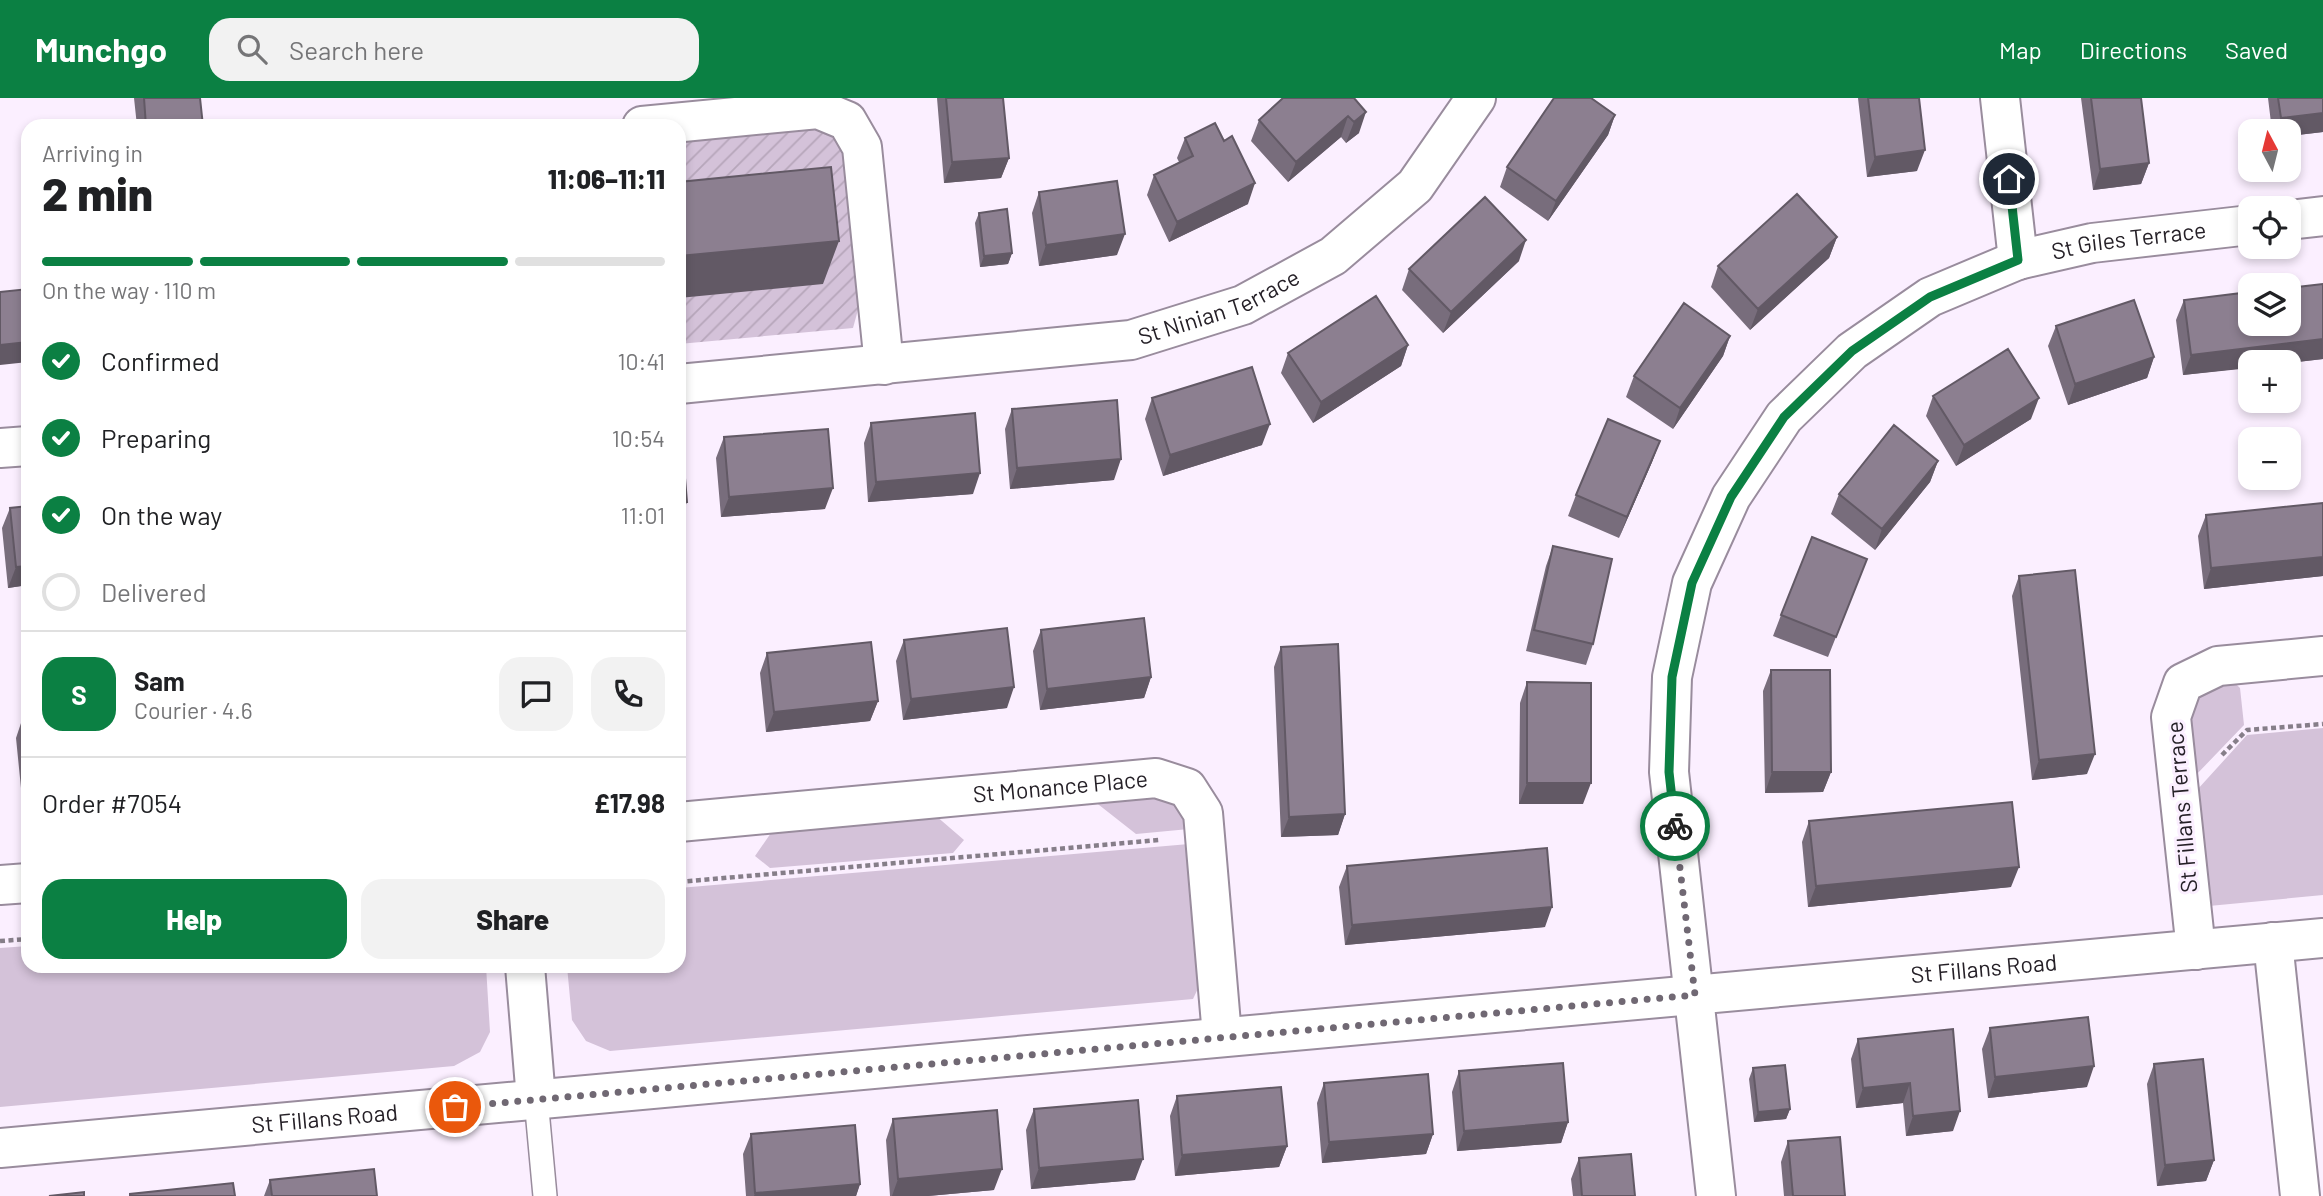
<!DOCTYPE html>
<meta charset="utf-8">
<style>
body{margin:0;font-family:Barlow,sans-serif;background:#f2f2f2;color:#202124;height:100vh;display:flex;flex-direction:column;font-size:26px;white-space:nowrap}
*{box-sizing:border-box;margin:0}
p{font-size:23px;color:#757577}
.icon{flex:none;width:38px;height:38px;fill:none;stroke:currentColor;stroke-width:2;stroke-linecap:round;stroke-linejoin:round}
.map{position:relative;flex:1;overflow:hidden}
.drawer{position:absolute;left:21px;top:21px;width:665px;height:854px;display:flex;flex-direction:column;background:#fff;border-radius:21px;box-shadow:0 4px 10px #0003}
.drawer>*{flex:none}
.needle{width:46px;rotate:353deg}
.controls{position:absolute;left:2238px;top:21px;display:grid;gap:14px}
.controls a{display:grid;place-items:center;width:63px;height:63px;border-radius:14px;background:#fff;box-shadow:0 4px 10px #0003;font-size:35px}
.pin{position:absolute;display:grid;place-items:center;width:60px;height:60px;color:#fff;margin:-30px;border:4px solid #fff;border-radius:50%;box-shadow:0 2px 7px #0007}
.courier{position:absolute;display:grid;place-items:center;width:70px;height:70px;margin:-35px;border:5px solid #0b8043;border-radius:50%;background:#fff;color:#222;box-shadow:0 2px 9px #0007}
.headline em{font-style:normal;font-weight:800}
.headline div{display:flex;flex-direction:column-reverse}
.headline{display:flex;align-items:center;justify-content:space-between;height:119px;padding:0 21px}
h1{font-size:46px;font-weight:800;line-height:52px}
.bar{display:grid;grid-template-columns:repeat(4,1fr);gap:10px 7px;align-content:center;height:84px;padding:0 21px}
.bar i{height:9px;border-radius:5px;background:#e0e0e0}
.bar .current{background:#0b8043}
.bar p{grid-column:span 4}
.line{display:flex;align-items:center;gap:18px;padding:0 21px;border-top:2px solid #e0e0e0}
.line div{flex:1}
.round{display:grid;place-items:center;flex:none;width:74px;height:74px;border-radius:21px;background:#f2f2f2}
ol{padding:0 21px;list-style:none}
li{display:flex;align-items:center;gap:21px;height:77px}
li p{margin-inline-start:auto}
li .icon{padding:7px;border-radius:50%;background:#0b8043;color:#fff;stroke-width:4}
li:last-child{color:#757577}
li i{width:38px;height:38px;border:4px solid #e0e0e0;border-radius:50%}
.action{display:flex;gap:14px;margin-top:auto;padding:14px 21px}
.action a{flex:1;height:80px;border-radius:21px;background:#0b8043;color:#fff;font-size:28px;font-weight:800;line-height:80px;text-align:center}
.action a+a{background:#f2f2f2;color:#202124}
header{display:flex;align-items:center;gap:42px;box-sizing:border-box;height:98px;padding:0 35px;background:#0b8043;color:#fff}
header strong{font-size:33px}
nav{display:flex;gap:38px;margin-inline-start:auto;font-size:24px}
.search{width:490px;height:63px;background:#f2f2f2;display:flex;align-items:center;gap:18px;box-sizing:border-box;padding:0 24px;border-radius:21px;color:#757577;font-size:26px}
.map>svg:first-child{display:block}
.grass{fill:#d4c2d9}
.garden{fill:url(#garden-furrows)}
.lines{fill:none;stroke-linecap:round;stroke-linejoin:round}
.lane-casing{stroke:#998c9d;stroke-width:26}
.street-casing{stroke:#998c9d;stroke-width:42}
.path{stroke:#867e89;stroke-width:4.5;stroke-dasharray:5 3.5;stroke-linecap:butt}
.lane{stroke:#fff;stroke-width:23}
.street{stroke:#fff;stroke-width:38}
.wall{fill:#786d7c}
.shaded-wall{fill:#625965}
.building{fill:#8c7f90;stroke:#625965;stroke-width:2}
.done{stroke:#706873;stroke-width:7;stroke-dasharray:0 12.6}
.route{stroke:#0b8043;stroke-width:9}
.labels{text-anchor:middle;stroke-width:6;stroke-linejoin:round;paint-order:stroke}
.street-label{font-size:23px;fill:#252027;stroke:#fbefff}
</style>
<header>
<strong>Munchgo</strong>
<div class="search"><svg class="icon" aria-label="search" viewBox="0 0 24 24"><circle cx="10" cy="10" r="6"/><path d="M15 15l6 6"/></svg>Search here</div>
<nav><a>Map</a><a>Directions</a><a>Saved</a></nav>
</header>
<div class="map">
<svg width="2323" height="1098" viewBox="0 0 2323 1098">
<defs>
<pattern id="garden-furrows" width="10" height="10" patternUnits="userSpaceOnUse" patternTransform="scale(1.75)"><rect width="10" height="10" fill="#d4c2d9"/><path d="M-1 1l2-2M0 10L10 0M9 11l2-2" fill="none" stroke="#b6a6ba"/></pattern>
</defs>
<rect width="100%" height="100%" fill="#fbefff"/>
<!-- grass -->
<path class="grass" d="M2231,581L2240,590L2244,627L2195,678L2189,620L2193,601Z
M2323,630V797L2209,808L2197,692L2247,637Z
M1157,696L1179,705L1189,731L1136,736L1094,703Z
M935,717L964,742L953,755L770,770L755,758L773,732Z
M1189,746L1201,884L1193,901L610,953L586,943L572,922L567,868H679V790Z
M28,848V868H486L490,934L480,954L454,968L0,1009V850Z"/>
<!-- garden -->
<path class="garden" d="M819,29L835,37L844,51L861,201L853,230L679,246V42Z"/>
<g class="lines">
<!-- lane casing -->
<g class="lane-casing">
<path id="lane" d="M536,1001L545,1098"/>
</g>
<!-- street casing -->
<g class="street-casing">
<g id="street">
<path d="M2000,0L2018,162"/>
<path d="M642,28L818,11L847,23L862,49L884,267"/>
<path d="M2289,122L2323,118"/>
<path id="s1" d="M679,286L1131,242L1243,207L1333,158L1415,88L1476,0"/>
<path d="M0,350L28,348"/>
<path id="s2" d="M679,724L1156,680L1187,690L1203,715L1222,938"/>
<path d="M0,787L28,785"/>
<path d="M2273,844L2300,1098"/>
<path d="M2196,852L2171,619L2183,585L2218,568L2323,558"/>
<path d="M525,868L536,1001"/>
<path id="s3" d="M0,1050L2323,840"/>
<path id="s4" d="M1716,1098L1669,674L1672,579L1692,485L1731,399L1784,319L1852,253L1930,199L2018,162L2092,145L2250,127"/>
</g>
</g>
<!-- path -->
<path class="path" d="M2222,657L2247,632L2323,626
M679,784L1159,742
M0,843L28,841"/>
<!-- lane -->
<use href="#lane" class="lane"/>
<!-- street -->
<use href="#street" class="street"/>
</g>
<!-- wall -->
<path class="wall" d="M134,0H200L203,28H137Z
M937,0H1003L1009,60L1001,80L944,85Z
M1354,0L1359,35L1346,45L1341,39L1288,84L1251,43L1259,22Z
M1858,0H1919L1917,73L1867,79Z
M2081,0H2141L2149,65L2141,86L2093,92Z
M2268,0H2323V34L2289,38V33H2272Z
M1615,17L1608,37L1548,123L1500,89L1507,69Z
M1185,40L1248,106L1169,144L1147,97L1154,77L1179,64L1177,60Z
M1039,94L1117,157L1039,168L1032,115Z
M979,115L1012,155L1008,166L980,169L975,125Z
M1837,139L1829,160L1750,232L1711,189L1718,168Z
M1519,163L1443,235L1402,192L1409,171Z
M2184,202L2323,261L2183,277L2176,222Z
M2056,228L2154,259L2147,280L2068,307L2048,248Z
M1730,238L1723,258L1673,331L1626,299L1634,278Z
M1408,247L1401,268L1313,325L1281,275L1288,255Z
M1933,298L2031,321L1956,368L1926,318Z
M1152,300L1262,347L1163,378L1145,321Z
M1012,311L1114,382L1010,391L1005,331Z
M871,325L973,396L868,404L864,345Z
M724,339L825,411L721,419L716,360Z
M1660,343L1652,364L1619,440L1568,418L1576,397Z
M1938,363L1930,384L1875,452L1831,416L1839,396Z
M2323,405V478L2204,491L2198,438L2206,417Z
M10,410L28,487L8,490L2,430Z
M1553,448L1593,546L1586,567L1526,553L1546,468Z
M2019,478L2087,676L2032,682L2012,498Z
M1859,481L1828,559L1773,538L1781,517Z
M1041,532L1151,579L1144,600L1040,612L1033,553Z
M904,542L1007,610L903,622L896,563Z
M1281,549L1345,716L1338,737L1281,739L1274,569Z
M767,555L878,603L870,623L766,634L760,575Z
M1771,572L1831,674L1823,694L1765,695L1763,593Z
M1527,584L1583,706H1519L1520,605Z
M23,619H28V699L22,700L16,640Z
M1809,723L2011,789L1808,809L1802,744Z
M1347,768L1545,829L1345,847L1339,789Z
M1990,930L2087,989L1988,1000L1982,951Z
M1953,931V1033L1906,1038L1903,1005L1856,1010L1851,961L1858,941Z
M2154,966L2214,1062L2206,1083L2157,1088L2147,986Z
M1753,970L1790,1011L1786,1021L1754,1024L1749,981Z
M1459,973L1568,1024L1561,1045L1457,1053L1452,994Z
M1324,985L1433,1036L1426,1056L1322,1065L1317,1005Z
M1177,998L1287,1048L1279,1069L1175,1078L1170,1018Z
M1034,1011L1135,1082L1031,1091L1026,1032Z
M893,1021L994,1092L928,1098H890L886,1042Z
M751,1036L860,1086L856,1098H746L743,1056Z
M1788,1043L1845,1098H1784L1781,1064Z
M1579,1060L1635,1098H1573L1571,1081Z
M270,1082L377,1098H264Z"/>
<!-- shaded-wall -->
<path class="shaded-wall" d="M1366,14L1359,35L1346,45L1354,24Z
M2323,15V34L2289,38V33H2276L2281,20Z
M1615,17L1608,37L1548,123L1556,103Z
M1348,18L1341,39L1288,84L1296,64Z
M1925,52L1917,73L1867,79L1875,59Z
M1009,60L1001,80L944,85L952,64Z
M2149,65L2141,86L2093,92L2100,71Z
M1255,85L1248,106L1169,144L1177,124Z
M1125,136L1117,157L1039,168L1046,147Z
M1837,139L1829,160L1750,232L1758,211Z
M1526,142L1519,163L1443,235L1451,214Z
M839,143L823,186L679,200V158Z
M1012,155L1008,166L980,169L984,158Z
M1730,238L1723,258L1673,331L1680,310Z
M2323,241V261L2289,265L2250,264V270L2183,277L2191,257Z
M28,244V264L0,267V247Z
M1408,247L1401,268L1313,325L1321,304Z
M2154,259L2147,280L2068,307L2075,286Z
M2039,300L2031,321L1956,368L1964,347Z
M1270,326L1262,347L1163,378L1170,357Z
M1660,343L1652,364L1619,440L1627,419Z
M1121,361L1114,382L1010,391L1017,370Z
M1938,363L1930,384L1875,452L1882,431Z
M980,375L973,396L868,404L876,384Z
M833,390L825,411L721,419L729,399Z
M679,404H687L679,424Z
M2323,459V478L2204,491L2211,470Z
M28,468V487L8,490L16,469Z
M1151,579L1144,600L1040,612L1047,591Z
M1014,589L1007,610L903,622L911,601Z
M878,603L870,623L766,634L774,614Z
M2095,656L2087,676L2032,682L2039,662Z
M1772,674H1831L1823,694L1765,695Z
M28,684V699L22,700Z
M1527,685H1591L1583,706H1519Z
M1345,716L1338,737L1281,739L1289,719Z
M2019,769L2011,789L1808,809L1816,788Z
M1552,809L1545,829L1345,847L1352,827Z
M2094,968L2087,989L1988,1000L1995,979Z
M1910,985L1903,1005L1856,1010L1863,990Z
M1790,1011L1786,1021L1754,1024L1758,1014Z
M1960,1013L1953,1033L1906,1038L1913,1018Z
M1568,1024L1561,1045L1457,1053L1464,1033Z
M1433,1036L1426,1056L1322,1065L1329,1044Z
M1287,1048L1279,1069L1175,1078L1182,1057Z
M1143,1061L1135,1082L1031,1091L1039,1070Z
M2214,1062L2206,1083L2157,1088L2165,1067Z
M1002,1071L994,1092L928,1098H892L898,1081Z
M860,1086L856,1098H754L755,1095Z"/>
<!-- building -->
<path class="building" d="M144,0H200L203,28H146Z
M946,0H1003L1009,60L952,64Z
M1283,0H1354L1366,14L1354,24L1348,18L1296,64L1259,22Z
M1554,0H1591L1615,17L1556,103L1507,69Z
M1868,0H1919L1925,52L1875,59Z
M2091,0H2141L2149,65L2100,71Z
M2278,0H2323V15L2281,20Z
M1215,25L1224,43L1232,38L1255,85L1177,124L1154,77L1193,58L1185,40Z
M831,69L839,143L679,158V84Z
M1117,83L1125,136L1046,147L1039,94Z
M1797,96L1837,139L1758,211L1718,168Z
M1485,99L1526,142L1451,214L1409,171Z
M1007,111L1012,155L984,158L979,115Z
M2323,186V241L2191,257L2184,202L2250,194V226H2289V190Z
M28,191V244L0,247V194Z
M1376,198L1408,247L1321,304L1288,255Z
M2134,202L2154,259L2075,286L2056,228Z
M1684,205L1730,238L1680,310L1634,278Z
M2008,251L2039,300L1964,347L1933,298Z
M1252,269L1270,326L1170,357L1152,300Z
M1117,302L1121,361L1017,370L1012,311Z
M975,315L980,375L876,384L871,325Z
M1608,321L1660,343L1627,419L1576,397Z
M1894,327L1938,363L1882,431L1839,396Z
M828,331L833,390L729,399L724,339Z
M682,344L687,404H679V345Z
M2323,405V459L2211,470L2206,417Z
M28,408V468L16,469L10,410Z
M1812,439L1867,461L1836,539L1781,517Z
M1553,448L1612,461L1593,546L1534,532Z
M2075,472L2095,656L2039,662L2019,478Z
M1144,520L1151,579L1047,591L1041,532Z
M1007,530L1014,589L911,601L904,542Z
M871,544L878,603L774,614L767,555Z
M1338,546L1345,716L1289,719L1281,549Z
M1771,572H1830L1831,674H1772Z
M1527,584L1591,585V685H1527Z
M23,619H28V663Z
M2012,704L2019,769L1816,788L1809,723Z
M1547,750L1552,809L1352,827L1347,768Z
M2088,919L2094,968L1995,979L1990,930Z
M1953,931L1960,1013L1913,1018L1910,985L1863,990L1858,941Z
M2203,961L2214,1062L2165,1067L2154,966Z
M1563,965L1568,1024L1464,1033L1459,973Z
M1785,967L1790,1011L1758,1014L1753,970Z
M1428,976L1433,1036L1329,1044L1324,985Z
M1281,989L1287,1048L1182,1057L1177,998Z
M1138,1002L1143,1061L1039,1070L1034,1011Z
M997,1012L1002,1071L898,1081L893,1021Z
M855,1027L860,1086L755,1095L751,1036Z
M1840,1039L1845,1098H1793L1788,1043Z
M1631,1056L1635,1098H1582L1579,1060Z
M374,1071L377,1098H272L270,1082Z
M233,1085L235,1098H130V1096Z
M84,1094V1098H49Z"/>
<g class="lines">
<!-- done -->
<path class="done" d="M455,1009L1695,897L1675,728"/>
<!-- route -->
<path class="route" d="M1675,728L1669,674L1672,579L1692,485L1731,399L1784,319L1852,253L1930,199L2018,162L2009,81"/>
</g>
<g class="labels">
<!-- street labels -->
<g class="street-label">
<text dy="8" stroke="none"><textPath href="#s4" startOffset="1206">St Giles Terrace</textPath></text>
<text dy="8" stroke="none"><textPath href="#s1" startOffset="548">St Ninian Terrace</textPath></text>
<text dy="8" stroke="none"><textPath href="#s2" startOffset="383">St Monance Place</textPath></text>
<text transform="translate(2182 709) rotate(-95)" y="8">St Fillans Terrace</text>
<text dy="8" stroke="none"><textPath href="#s3" startOffset="1992">St Fillans Road</textPath></text>
<text dy="8" stroke="none"><textPath href="#s3" startOffset="326">St Fillans Road</textPath></text>
</g>
</g>
</svg>
<div class="controls">
<a><svg class="needle" viewBox="-14 -14 28 28"><path d="M0-13l5 13h-10z" fill="#e53935"/><path d="M0 13l5-13h-10z" fill="#757577"/></svg></a>
<a><svg class="icon" aria-label="locate" viewBox="0 0 24 24"><circle cx="12" cy="12" r="6"/><path d="M12 2v4M12 18v4M2 12h4M18 12h4"/></svg></a>
<a><svg class="icon" aria-label="layers" viewBox="0 0 24 24"><path d="M12 4l9 5-9 5-9-5zM3 14l9 5 9-5"/></svg></a>
<a>+</a>
<a>−</a>
</div>
<div class="pin" style="left:455px;top:1009px;background:#ea580c"><svg class="icon" aria-label="bag" viewBox="0 0 24 24"><path d="M5 8h14l-1 12H6zM9 8a3 3 0 0 1 6 0"/></svg></div>
<div class="pin" style="left:2009px;top:81px;background:#1f2937"><svg class="icon" aria-label="home" viewBox="0 0 24 24"><path d="M3 11l9-7 9 7M6 9v11h12V9"/></svg></div>
<div class="courier" style="left:1675px;top:728px"><svg class="icon" aria-label="bike" viewBox="0 0 24 24"><circle cx="6" cy="16" r="4"/><circle cx="18" cy="16" r="4"/><path d="M6 16l4-8h5l3 8M10 8l3 8H6M13 5h3"/></svg></div>
<section class="drawer">
<div class="headline"><div><h1>2 min</h1><p>Arriving in</p></div><em>11:06–11:11</em></div>
<div class="bar"><i class="current"></i><i class="current"></i><i class="current"></i><i></i><p>On the way · 110 m</p></div>
<ol>
<li><svg class="icon" aria-label="check" viewBox="0 0 24 24"><path d="M5 12l5 5 9-10"/></svg>Confirmed<p>10:41</p></li>
<li><svg class="icon" aria-label="check" viewBox="0 0 24 24"><path d="M5 12l5 5 9-10"/></svg>Preparing<p>10:54</p></li>
<li><svg class="icon" aria-label="check" viewBox="0 0 24 24"><path d="M5 12l5 5 9-10"/></svg>On the way<p>11:01</p></li>
<li><i></i>Delivered</li>
</ol>
<div class="line" style="height:126px"><b class="round" style="background:#0b8043;color:#fff">S</b><div><b>Sam</b><p>Courier · 4.6</p></div><a class="round"><svg class="icon" aria-label="chat" viewBox="0 0 24 24"><path d="M4 5h16v11H9l-5 4z"/></svg></a><a class="round"><svg class="icon" aria-label="phone" viewBox="0 0 24 24"><path d="M5 4h4l2 5-3 2q2 4 5 5l2-3 5 2v4C11 20 4 13 5 4z"/></svg></a></div>
<div class="line" style="height:91px"><div>Order #7054</div><b>£17.98</b></div>
<div class="action"><a>Help</a><a>Share</a></div>
</section>
</div>
